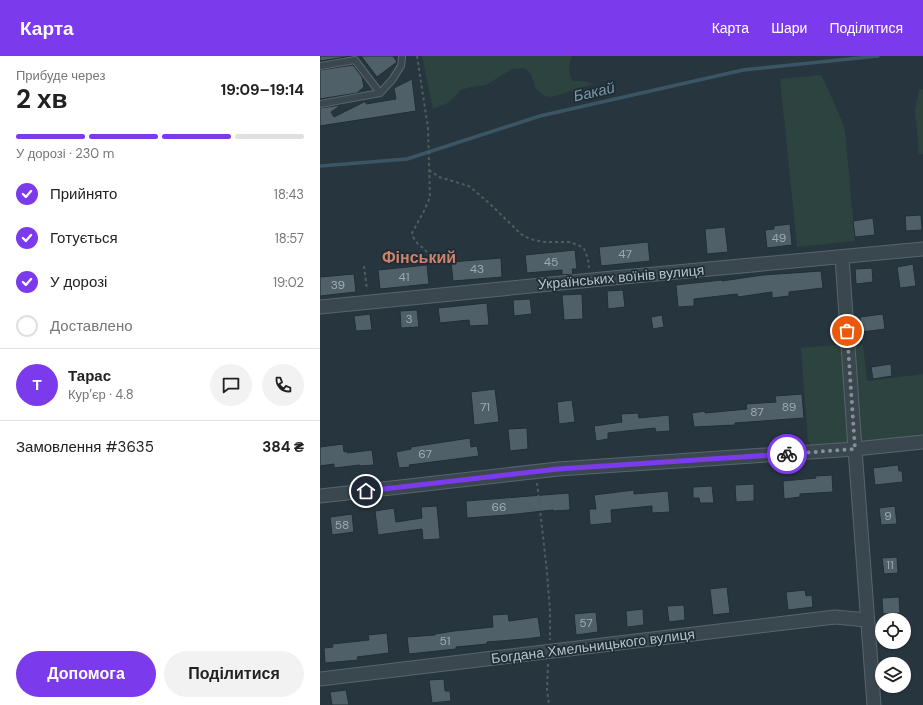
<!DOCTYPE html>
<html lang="uk">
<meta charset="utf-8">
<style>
body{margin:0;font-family:"DM Sans",sans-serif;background:#f2f2f2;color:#222;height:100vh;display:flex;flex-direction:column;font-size:15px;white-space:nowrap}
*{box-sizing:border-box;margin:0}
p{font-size:13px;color:#767676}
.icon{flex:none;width:22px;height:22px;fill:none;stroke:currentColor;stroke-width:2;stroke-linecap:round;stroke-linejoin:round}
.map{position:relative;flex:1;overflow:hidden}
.panel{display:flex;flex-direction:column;background:#fff;width:320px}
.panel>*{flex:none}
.buttons{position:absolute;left:555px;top:557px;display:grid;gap:8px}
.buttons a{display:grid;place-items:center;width:36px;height:36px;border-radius:50%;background:#fff;box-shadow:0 1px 3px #0004;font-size:20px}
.pin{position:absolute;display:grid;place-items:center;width:34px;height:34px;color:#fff;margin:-17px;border:2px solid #fff;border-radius:50%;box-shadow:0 1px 4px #0007}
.courier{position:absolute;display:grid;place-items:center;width:40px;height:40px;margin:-20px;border:3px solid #7c3aed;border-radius:50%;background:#fff;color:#222;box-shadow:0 1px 5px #0007}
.overview em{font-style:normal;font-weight:700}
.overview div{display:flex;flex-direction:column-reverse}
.overview{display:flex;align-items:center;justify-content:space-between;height:68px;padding:0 16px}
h1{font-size:26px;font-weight:700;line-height:30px}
.bar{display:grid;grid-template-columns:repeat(4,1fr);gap:6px 4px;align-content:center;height:48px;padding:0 16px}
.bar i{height:5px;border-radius:3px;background:#e0e0e0}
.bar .on{background:#7c3aed}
.bar p{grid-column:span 4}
.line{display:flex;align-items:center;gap:10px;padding:0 16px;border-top:1px solid #e0e0e0}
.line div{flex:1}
.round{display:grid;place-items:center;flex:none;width:42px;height:42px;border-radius:21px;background:#f2f2f2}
ol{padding:0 16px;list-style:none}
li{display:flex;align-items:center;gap:12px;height:44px}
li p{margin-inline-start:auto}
li .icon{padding:4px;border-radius:50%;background:#7c3aed;color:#fff;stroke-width:4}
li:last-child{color:#767676}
li i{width:22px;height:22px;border:2px solid #e0e0e0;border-radius:50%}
.cta{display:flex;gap:8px;margin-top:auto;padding:8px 16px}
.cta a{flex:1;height:46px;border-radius:24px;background:#7c3aed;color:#fff;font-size:16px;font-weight:700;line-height:46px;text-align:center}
.cta a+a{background:#f2f2f2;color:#222}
header{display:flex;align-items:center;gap:24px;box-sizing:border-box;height:56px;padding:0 20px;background:#7c3aed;color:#fff}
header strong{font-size:19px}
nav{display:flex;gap:22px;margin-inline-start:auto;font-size:14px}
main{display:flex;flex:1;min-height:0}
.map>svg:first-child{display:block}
.green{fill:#2c433f}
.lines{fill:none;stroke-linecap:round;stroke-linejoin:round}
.stream{stroke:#3b5564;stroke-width:3.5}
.building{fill:#506069;stroke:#212e35}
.service-casing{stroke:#58656c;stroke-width:8}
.minor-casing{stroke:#58656c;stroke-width:15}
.path{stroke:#4b605d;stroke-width:2;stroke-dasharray:3 3;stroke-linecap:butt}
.service{stroke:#3b474e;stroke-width:6}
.minor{stroke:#3b474e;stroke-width:13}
.done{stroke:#859198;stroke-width:4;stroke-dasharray:0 7.2}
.route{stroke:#7c3aed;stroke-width:5}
.labels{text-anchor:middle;stroke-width:3.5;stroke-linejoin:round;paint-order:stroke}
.number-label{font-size:12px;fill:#9daab1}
.street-label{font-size:14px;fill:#b7c2c9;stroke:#1f2c33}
.water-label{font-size:15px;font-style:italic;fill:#7998aa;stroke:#1f2c33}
.quarter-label{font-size:16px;font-weight:bold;fill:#ce816c;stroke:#1f2c33}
</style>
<header>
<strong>Карта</strong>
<nav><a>Карта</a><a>Шари</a><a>Поділитися</a></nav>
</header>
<main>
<section class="panel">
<div class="overview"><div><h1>2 хв</h1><p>Прибуде через</p></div><em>19:09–19:14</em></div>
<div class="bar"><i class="on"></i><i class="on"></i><i class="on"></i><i></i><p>У дорозі · 230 m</p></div>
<ol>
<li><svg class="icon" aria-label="check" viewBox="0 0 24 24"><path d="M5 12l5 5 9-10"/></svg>Прийнято<p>18:43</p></li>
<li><svg class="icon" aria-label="check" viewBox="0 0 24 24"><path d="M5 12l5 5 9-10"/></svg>Готується<p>18:57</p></li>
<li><svg class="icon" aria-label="check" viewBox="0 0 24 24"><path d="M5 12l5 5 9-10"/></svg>У дорозі<p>19:02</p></li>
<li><i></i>Доставлено</li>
</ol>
<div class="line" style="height:72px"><b class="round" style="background:#7c3aed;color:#fff">Т</b><div><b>Тарас</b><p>Кур’єр · 4.8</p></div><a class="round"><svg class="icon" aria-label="chat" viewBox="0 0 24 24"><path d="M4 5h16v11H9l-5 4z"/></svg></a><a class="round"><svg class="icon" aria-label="phone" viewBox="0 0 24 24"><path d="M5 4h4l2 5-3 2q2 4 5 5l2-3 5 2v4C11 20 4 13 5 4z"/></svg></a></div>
<div class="line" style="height:52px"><div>Замовлення #3635</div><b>384 ₴</b></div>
<div class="cta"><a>Допомога</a><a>Поділитися</a></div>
</section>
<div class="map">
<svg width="603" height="649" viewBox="0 0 603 649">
<rect width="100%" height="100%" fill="#27363e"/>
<!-- green -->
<path class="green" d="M102,0H252C249,9 247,17 253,25H263L274,28L235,40L228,41L222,38L215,31L211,18L205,12L192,13L166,29L151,31L141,34L128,47L113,53Z
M501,19L508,33L524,70L526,85L535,185L477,191L460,23Z
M603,33V98H599L595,54L599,34Z
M524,288L530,387L491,389L488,385L481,292Z
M543,288L547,325L603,318V380L549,386L543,385L538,382L534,290Z"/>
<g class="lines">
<!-- stream -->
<path class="stream" d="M0,110L87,103L220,60L423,14L558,0"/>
</g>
<!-- building -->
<path class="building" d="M0,0H32L0,5Z
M41,0H73L77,6L57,21Z
M33,9L42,21L44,31L37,37L0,43V14Z
M92,23L96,55L0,70V52L21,49L11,56L14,61L46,45V48L76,43L74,32Z
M601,159L602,174L586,175L585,160Z
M553,162L555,179L535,181L533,165Z
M470,168L472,189L447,192L445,174L454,173V170Z
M405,171L408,196L387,198L385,173Z
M328,186L330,205L281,210L279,191Z
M255,194L257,213H252L253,218L242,219V214L207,217L205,199Z
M181,202L182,221L133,225L131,206Z
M593,208L596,230L580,232L577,211Z
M107,209L109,228L60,233L58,214Z
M552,212L553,226L536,228L535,213Z
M501,215L503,232L469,236V240L452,242V236L418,241L417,238L374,243V250L358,251L356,229L402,224V225L443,219Z
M34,218L36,236L0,240V221Z
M303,234L305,251L288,253L287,235Z
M262,238L263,263L244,264L242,239Z
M210,243L212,258L194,260L193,244Z
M167,247L169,269L150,270L149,264L120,267L118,252Z
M97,254L99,271L81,272L80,255Z
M50,258L52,274L36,275L34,260Z
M563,258L565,273L542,276L540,261Z
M342,259L344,271L333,273L331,261Z
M571,308L572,320L553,323L551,311Z
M175,333L179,366L154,369L151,336Z
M482,338L484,362L415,367V369L374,371L372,357L385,355V357L427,353L426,348L456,346L455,340Z
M252,344L255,366L239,368L237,346Z
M318,357L319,362L349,359L350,375L336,376L335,372L288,377V383L276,385L274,370L302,366L301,358Z
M207,372L208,393L190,395L188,373Z
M150,382L151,391L157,390L159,400L89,409L90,411L79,412L76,396L91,393V391Z
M23,388L24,396L27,395V397L52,394L54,409L40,410V409L14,412V408L0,410V391Z
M578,409L579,415H582L583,426L555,429L553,412Z
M512,419L513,436L480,438V441L464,443L463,425L496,422L495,420Z
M434,428V445L416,446L415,429Z
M392,430L394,447H380L379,442H373V431Z
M314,434V438L348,435L350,456L332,457V450L291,454L292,467L270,469L269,453H276L274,439Z
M249,437L250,454L233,455V454L187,459L147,462L146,445Z
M117,450L120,483L103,484L102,473L58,479L55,455L74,452L76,466L102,462L101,451Z
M575,450L577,468L561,469L559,452Z
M32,458L34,476L12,479L10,461Z
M577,501L578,517L564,518L562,502Z
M407,531L410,557L393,559L390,533Z
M485,534L486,540L492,539L493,551L468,554L466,536Z
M579,541L580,557L563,558L562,542Z
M364,549L365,564L349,566L347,550Z
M323,553L324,569L307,571L306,555Z
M276,556L278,576L256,579L254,558Z
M188,558L189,565L218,561L221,581L205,583L167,586V588L136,591V593L89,598L87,581L115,579V578L134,575L173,571L172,559Z
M67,577L69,597L37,601L38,604L5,607L4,592L13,591L12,588L49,584L48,579Z
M124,623L125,635H130L131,645L112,647L109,624Z
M26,634L29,649H12L10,636Z"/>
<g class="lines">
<!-- service casing -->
<g class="service-casing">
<path id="service" d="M0,10L35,4L60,37
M0,48L60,37L72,24L81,10L82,2V0"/>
</g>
<!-- minor casing -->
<g class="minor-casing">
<path id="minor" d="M522,201L535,393L554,649
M0,251L282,223L603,193
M0,440L238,413L535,393L603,386
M0,623L515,561L547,564"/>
</g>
<!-- path -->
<path class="path" d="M97,0L108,72L110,141L104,155L92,177C95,190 104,190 108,198C109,200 109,202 110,204
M109,114L119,121L149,130L169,147L201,178L210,183L224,186H250L260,190L264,193L268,203L269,212
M44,210L47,234
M217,427L227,516L230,555V584
M228,608L227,633L229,649"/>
<!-- service -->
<use href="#service" class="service"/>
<!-- minor -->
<use href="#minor" class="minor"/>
</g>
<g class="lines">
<!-- done -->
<path class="done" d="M467,398L535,393L527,275"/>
<!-- route -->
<path class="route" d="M46,435L238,413L467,398"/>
</g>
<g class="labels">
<!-- number labels -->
<g class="number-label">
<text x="459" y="186">49</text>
<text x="305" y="202">47</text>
<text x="231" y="210">45</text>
<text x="157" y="217">43</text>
<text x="84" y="225">41</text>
<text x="18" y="233">39</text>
<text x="89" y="267">3</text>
<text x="165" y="355">71</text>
<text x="469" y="355">89</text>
<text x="437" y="360">87</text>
<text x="105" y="402">67</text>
<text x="179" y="455">66</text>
<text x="568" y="464">9</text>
<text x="22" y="473">58</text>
<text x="570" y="513">11</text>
<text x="266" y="571">57</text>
<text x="125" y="589">51</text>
</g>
<!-- street labels -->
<g class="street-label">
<text transform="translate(301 221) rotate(-5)" y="5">Українських воїнів вулиця</text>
<text transform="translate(273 590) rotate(-7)" y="5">Богдана Хмельницького вулиця</text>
</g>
<!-- water labels -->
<g class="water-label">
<text transform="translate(274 36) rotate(-13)" y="5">Бакай</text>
</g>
<!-- quarter labels -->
<g class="quarter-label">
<text x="99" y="207">Фінський</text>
</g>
</g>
</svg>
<div class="buttons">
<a><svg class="icon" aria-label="locate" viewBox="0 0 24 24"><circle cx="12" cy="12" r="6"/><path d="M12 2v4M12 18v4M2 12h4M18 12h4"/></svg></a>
<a><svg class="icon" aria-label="layers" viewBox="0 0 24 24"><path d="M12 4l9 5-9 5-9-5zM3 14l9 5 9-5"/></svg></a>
</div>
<div class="pin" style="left:527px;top:275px;background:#ea580c"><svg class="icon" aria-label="bag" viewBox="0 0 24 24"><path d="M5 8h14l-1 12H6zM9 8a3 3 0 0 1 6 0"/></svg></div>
<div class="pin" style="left:46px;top:435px;background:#1f2937"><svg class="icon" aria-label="home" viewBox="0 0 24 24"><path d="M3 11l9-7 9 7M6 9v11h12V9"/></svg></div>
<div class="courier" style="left:467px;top:398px"><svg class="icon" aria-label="bike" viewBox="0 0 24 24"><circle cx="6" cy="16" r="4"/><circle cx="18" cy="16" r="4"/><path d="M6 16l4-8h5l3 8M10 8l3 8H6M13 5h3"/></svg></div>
</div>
</main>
